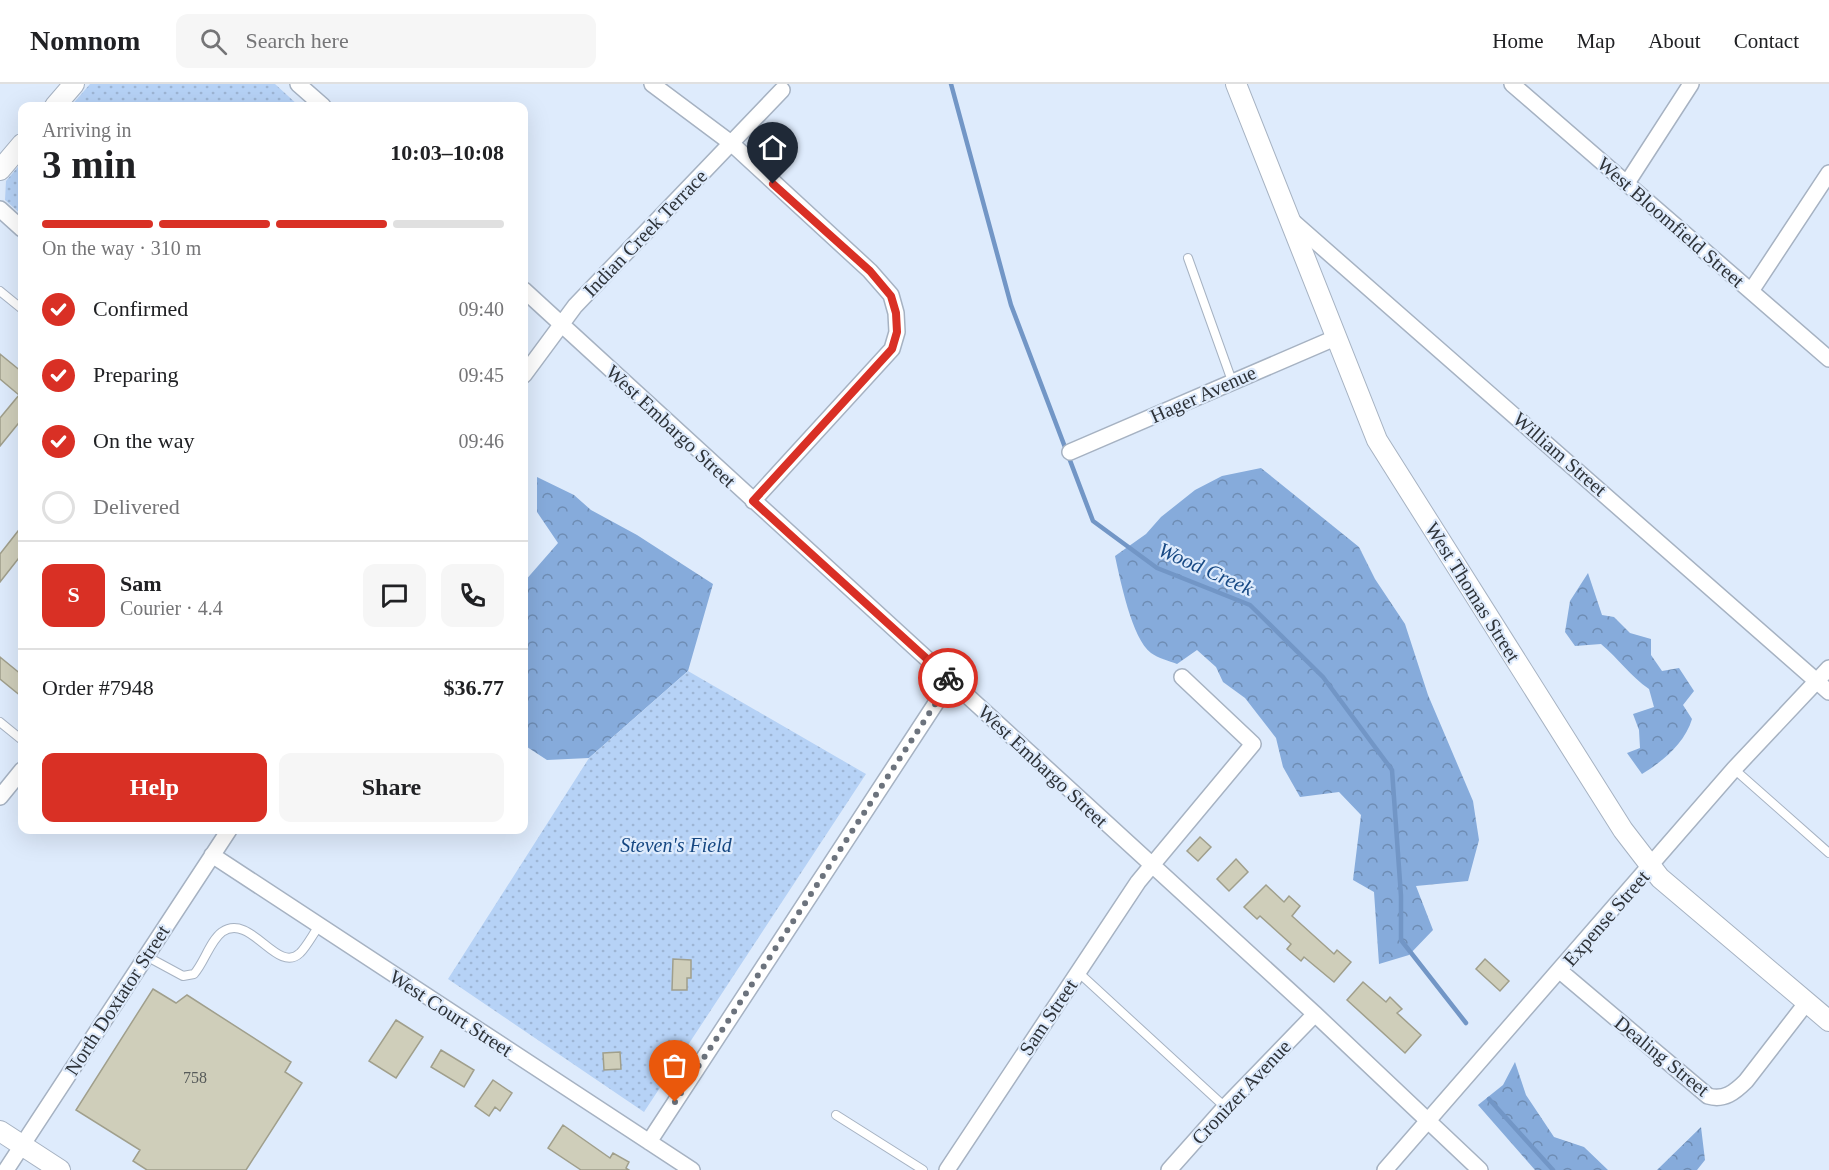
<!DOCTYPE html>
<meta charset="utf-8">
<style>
body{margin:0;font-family:"Times New Roman",serif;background:#f6f6f6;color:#202124;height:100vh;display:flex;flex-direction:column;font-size:22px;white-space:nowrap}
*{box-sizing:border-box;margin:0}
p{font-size:20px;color:#757577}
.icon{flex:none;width:33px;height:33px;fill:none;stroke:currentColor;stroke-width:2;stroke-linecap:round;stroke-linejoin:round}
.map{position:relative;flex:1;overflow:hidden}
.drawer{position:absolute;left:18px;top:18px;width:510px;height:732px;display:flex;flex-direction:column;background:#fff;border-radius:12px;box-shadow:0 6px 24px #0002}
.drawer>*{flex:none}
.pin{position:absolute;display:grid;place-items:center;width:51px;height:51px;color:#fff;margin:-62px -26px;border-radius:50% 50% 50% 0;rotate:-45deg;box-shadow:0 0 6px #0007}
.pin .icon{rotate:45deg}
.courier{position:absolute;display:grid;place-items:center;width:60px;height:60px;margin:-30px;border:4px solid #d93025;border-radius:50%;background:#fff;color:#222;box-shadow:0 2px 8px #0007}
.headline em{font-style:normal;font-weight:700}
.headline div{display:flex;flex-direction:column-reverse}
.headline{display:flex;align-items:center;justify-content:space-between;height:102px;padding:0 24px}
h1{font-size:39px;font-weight:700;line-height:45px}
.bar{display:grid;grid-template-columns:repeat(4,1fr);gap:9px 6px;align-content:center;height:72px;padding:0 24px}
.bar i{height:8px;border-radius:4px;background:#e0e0e0}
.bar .active{background:#d93025}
.bar p{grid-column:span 4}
.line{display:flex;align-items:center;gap:15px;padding:0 24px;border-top:2px solid #e0e0e0}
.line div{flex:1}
.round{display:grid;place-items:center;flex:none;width:63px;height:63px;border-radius:12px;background:#f6f6f6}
ol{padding:0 24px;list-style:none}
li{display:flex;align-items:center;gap:18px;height:66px}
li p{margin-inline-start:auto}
li .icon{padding:6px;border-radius:50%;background:#d93025;color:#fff;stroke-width:4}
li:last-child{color:#757577}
li i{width:33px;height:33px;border:3px solid #e0e0e0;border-radius:50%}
.cta{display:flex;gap:12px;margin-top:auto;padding:12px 24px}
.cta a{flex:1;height:69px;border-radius:12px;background:#d93025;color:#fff;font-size:24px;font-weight:700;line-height:69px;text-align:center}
.cta a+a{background:#f6f6f6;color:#202124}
header{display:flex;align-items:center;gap:36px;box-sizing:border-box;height:84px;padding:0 30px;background:#fff;border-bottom:2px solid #e0e0e0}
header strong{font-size:28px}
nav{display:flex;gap:33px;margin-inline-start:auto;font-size:21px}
.search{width:420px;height:54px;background:#f6f6f6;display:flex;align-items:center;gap:15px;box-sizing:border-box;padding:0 21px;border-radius:12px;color:#757577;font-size:22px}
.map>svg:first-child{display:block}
.forest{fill:url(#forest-crowns)}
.park{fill:url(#park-dots)}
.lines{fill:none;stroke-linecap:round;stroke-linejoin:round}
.stream{stroke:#7296c6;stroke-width:4.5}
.building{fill:#cfceba;stroke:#a09f8c;stroke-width:1.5}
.service-casing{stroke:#a6b2c2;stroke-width:10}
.minor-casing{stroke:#a6b2c2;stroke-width:18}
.tertiary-casing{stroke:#a6b2c2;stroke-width:22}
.service{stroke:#fff;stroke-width:8}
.minor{stroke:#fff;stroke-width:15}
.tertiary{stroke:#fff;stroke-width:20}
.done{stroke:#6c737d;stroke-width:6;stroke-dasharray:0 10.8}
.route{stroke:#d93025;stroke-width:8}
.labels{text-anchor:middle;stroke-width:4.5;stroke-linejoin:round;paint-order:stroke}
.number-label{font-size:16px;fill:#565a59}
.street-label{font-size:20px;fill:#2e3339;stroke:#deebfc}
.park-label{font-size:20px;font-style:italic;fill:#154782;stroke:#deebfc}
.water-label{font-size:21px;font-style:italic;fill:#184a85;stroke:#deebfc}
</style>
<header>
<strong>Nomnom</strong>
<div class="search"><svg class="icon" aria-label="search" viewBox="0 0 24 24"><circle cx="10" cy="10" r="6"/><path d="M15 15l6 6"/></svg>Search here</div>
<nav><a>Home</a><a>Map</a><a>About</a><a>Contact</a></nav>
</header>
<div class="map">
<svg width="1829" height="1086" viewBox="0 0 1829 1086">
<defs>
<pattern id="forest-crowns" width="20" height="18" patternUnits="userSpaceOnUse" patternTransform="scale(1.5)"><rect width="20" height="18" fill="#86abdb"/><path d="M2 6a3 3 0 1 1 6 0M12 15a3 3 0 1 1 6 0" fill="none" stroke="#6e8cb3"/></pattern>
<pattern id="park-dots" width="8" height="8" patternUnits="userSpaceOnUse" patternTransform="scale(1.5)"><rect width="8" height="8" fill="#b6d2f6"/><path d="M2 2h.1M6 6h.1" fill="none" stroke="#9db5d4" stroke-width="1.8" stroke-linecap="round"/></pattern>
</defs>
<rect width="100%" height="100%" fill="#deebfc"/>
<!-- forest -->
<path class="forest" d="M1261,384L1359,463L1375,495L1405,540L1428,611L1473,717L1479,756L1468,797L1416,802L1433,846L1409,871L1379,880L1374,808L1353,796L1361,731L1339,708L1300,713L1283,683L1276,654L1245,614L1223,598L1216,583L1197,566L1177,580C1169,577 1158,574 1151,569C1132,555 1120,495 1115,472L1146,450L1161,433L1195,406L1222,392Z
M537,393L574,411L591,426L637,451L713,500L688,587L589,674L547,676L524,661V498L558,459L537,428Z
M1588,489L1602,531L1614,533L1630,549L1651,555V571L1662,587L1679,584L1694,607L1683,621L1692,635C1685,659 1662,678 1642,690L1627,669L1640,664L1639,646L1633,630L1654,623L1649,605C1630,592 1619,575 1601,560L1575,562L1565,548L1570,517Z
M1515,978L1526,1011L1554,1053L1584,1063L1608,1086H1535L1478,1021L1503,1001Z
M1701,1043L1705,1076L1697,1086H1657Z"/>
<!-- park -->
<path class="park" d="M90,0H275L299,22H71Z
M22,78V131L5,116L6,97Z
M688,587L866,690L644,1028L448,895L589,674Z"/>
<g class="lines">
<!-- stream -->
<path class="stream" d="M951,0L1011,221L1093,437L1157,484L1250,521L1323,593L1392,686L1401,812V856L1466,939
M1489,1015L1553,1086"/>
</g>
<!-- building -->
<path class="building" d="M0,270L22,288V335L0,362V334L19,311L0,295Z
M22,442V470L0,498V470Z
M0,573L22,591V613L0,595Z
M1200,753L1211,763L1198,777L1187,767Z
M1236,775L1248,788L1229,807L1217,795Z
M1266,801L1284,818L1289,812L1300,822L1292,832L1334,870L1337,866L1351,878L1334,898L1304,873L1301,877L1287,865L1291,860L1260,832L1257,835L1244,823Z
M673,875L691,876V894H687V906H672Z
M1485,875L1509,897L1500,907L1476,885Z
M1363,898L1386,918L1390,913L1402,925L1397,929L1421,951L1405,969L1347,916Z
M153,905L176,919L187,911L291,978L285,988L302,999L246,1086H147L133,1077L140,1066L76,1026Z
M396,936L423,953L396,994L369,977Z
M441,966L474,986L464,1003L431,983Z
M620,968L621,985L604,986L603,969Z
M493,996L512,1009L500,1027L495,1023L489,1032L475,1022Z
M563,1041L610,1074L613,1069L629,1078L626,1084L629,1086H581L548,1064Z"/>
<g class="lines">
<!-- service casing -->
<g class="service-casing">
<path id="service" d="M1188,174L1232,297
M0,207L22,225
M0,638L22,656
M1734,685L1829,769
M146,872L183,892L194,890C204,879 210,857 222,848C251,828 277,891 300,869C307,862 313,850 319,842
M1078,888L1225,1023
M836,1031L923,1086"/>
</g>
<!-- minor casing -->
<g class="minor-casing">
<path id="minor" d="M298,0L323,22
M652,0L731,59L870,187L891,211L896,229L897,248L892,265L753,417
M1512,0L1829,275
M1627,99L1691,0
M0,125L22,145
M1290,135L1829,608
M524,206L1315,930L1480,1086
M1751,207L1829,89
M524,291L575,222L782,6
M1070,368L1335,254
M0,713L22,686
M212,771L692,1086
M1560,887L1708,1012C1724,1017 1735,1008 1746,997L1807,918
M649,1058L951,596
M6,1086L229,746
M947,1086L1138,798L1253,660L1182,593
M1169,1086L1225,1023L1315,930
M1385,1086L1734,685L1829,584"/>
</g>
<!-- tertiary casing -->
<g class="tertiary-casing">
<path id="tertiary" d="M1236,0L1377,356L1623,746L1660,794L1829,937
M55,22L74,0
M0,86L22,60
M0,1047L60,1086"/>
</g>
<!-- service -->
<use href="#service" class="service"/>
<!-- minor -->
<use href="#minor" class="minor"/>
<!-- tertiary -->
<use href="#tertiary" class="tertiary"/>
</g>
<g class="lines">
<!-- done -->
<path class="done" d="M675,1018L951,596L948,594"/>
<!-- route -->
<path class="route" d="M773,100L870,187L891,212L896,229L897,248L892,265L753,417L948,594"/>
</g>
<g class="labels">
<!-- number labels -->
<g class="number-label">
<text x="195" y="999">758</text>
</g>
<!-- street labels -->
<g class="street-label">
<text transform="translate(1671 138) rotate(41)" y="7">West Bloomfield Street</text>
<text transform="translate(645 149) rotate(-46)" y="7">Indian Creek Terrace</text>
<text transform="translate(1203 310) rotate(-24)" y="7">Hager Avenue</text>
<text transform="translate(671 342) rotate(43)" y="7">West Embargo Street</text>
<text transform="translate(1560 370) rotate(41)" y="7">William Street</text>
<text transform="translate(1473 508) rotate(58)" y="7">West Thomas Street</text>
<text transform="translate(1043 682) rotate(43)" y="7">West Embargo Street</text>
<text transform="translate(1606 834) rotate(-49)" y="7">Expense Street</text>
<text transform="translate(117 916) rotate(-57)" y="7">North Doxtator Street</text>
<text transform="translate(451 929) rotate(33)" y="7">West Court Street</text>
<text transform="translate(1048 933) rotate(-56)" y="7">Sam Street</text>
<text transform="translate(1662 972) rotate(39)" y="7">Dealing Street</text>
<text transform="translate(1241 1008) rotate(-47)" y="7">Cronizer Avenue</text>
</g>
<!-- park labels -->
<g class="park-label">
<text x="676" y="768">Steven's Field</text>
</g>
<!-- water labels -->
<g class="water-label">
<text transform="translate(1206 485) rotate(24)" y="7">Wood Creek</text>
</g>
</g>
</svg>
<div class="pin" style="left:675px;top:1018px;background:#ea580c"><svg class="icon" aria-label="bag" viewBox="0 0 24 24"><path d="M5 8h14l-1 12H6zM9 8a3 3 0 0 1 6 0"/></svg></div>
<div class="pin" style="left:773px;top:100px;background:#1f2937"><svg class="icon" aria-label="home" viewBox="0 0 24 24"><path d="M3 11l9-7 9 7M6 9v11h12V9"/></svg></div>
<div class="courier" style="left:948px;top:594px"><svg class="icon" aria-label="bike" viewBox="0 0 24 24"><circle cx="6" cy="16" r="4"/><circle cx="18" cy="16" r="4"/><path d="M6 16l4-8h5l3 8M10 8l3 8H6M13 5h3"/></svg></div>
<section class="drawer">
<div class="headline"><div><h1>3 min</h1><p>Arriving in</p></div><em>10:03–10:08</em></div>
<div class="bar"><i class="active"></i><i class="active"></i><i class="active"></i><i></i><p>On the way · 310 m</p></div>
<ol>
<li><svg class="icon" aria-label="check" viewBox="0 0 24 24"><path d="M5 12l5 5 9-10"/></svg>Confirmed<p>09:40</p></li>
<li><svg class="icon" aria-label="check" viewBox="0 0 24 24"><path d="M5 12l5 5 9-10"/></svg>Preparing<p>09:45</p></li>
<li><svg class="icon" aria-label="check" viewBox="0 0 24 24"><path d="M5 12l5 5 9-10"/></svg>On the way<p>09:46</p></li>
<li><i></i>Delivered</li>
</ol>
<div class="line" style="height:108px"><b class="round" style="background:#d93025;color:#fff">S</b><div><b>Sam</b><p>Courier · 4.4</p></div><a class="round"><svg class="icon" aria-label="chat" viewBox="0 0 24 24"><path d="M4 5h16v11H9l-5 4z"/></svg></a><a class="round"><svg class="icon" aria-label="phone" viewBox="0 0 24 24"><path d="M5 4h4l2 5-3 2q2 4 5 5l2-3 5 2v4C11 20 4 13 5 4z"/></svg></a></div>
<div class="line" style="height:78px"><div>Order #7948</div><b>$36.77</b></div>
<div class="cta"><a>Help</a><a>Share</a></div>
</section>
</div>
